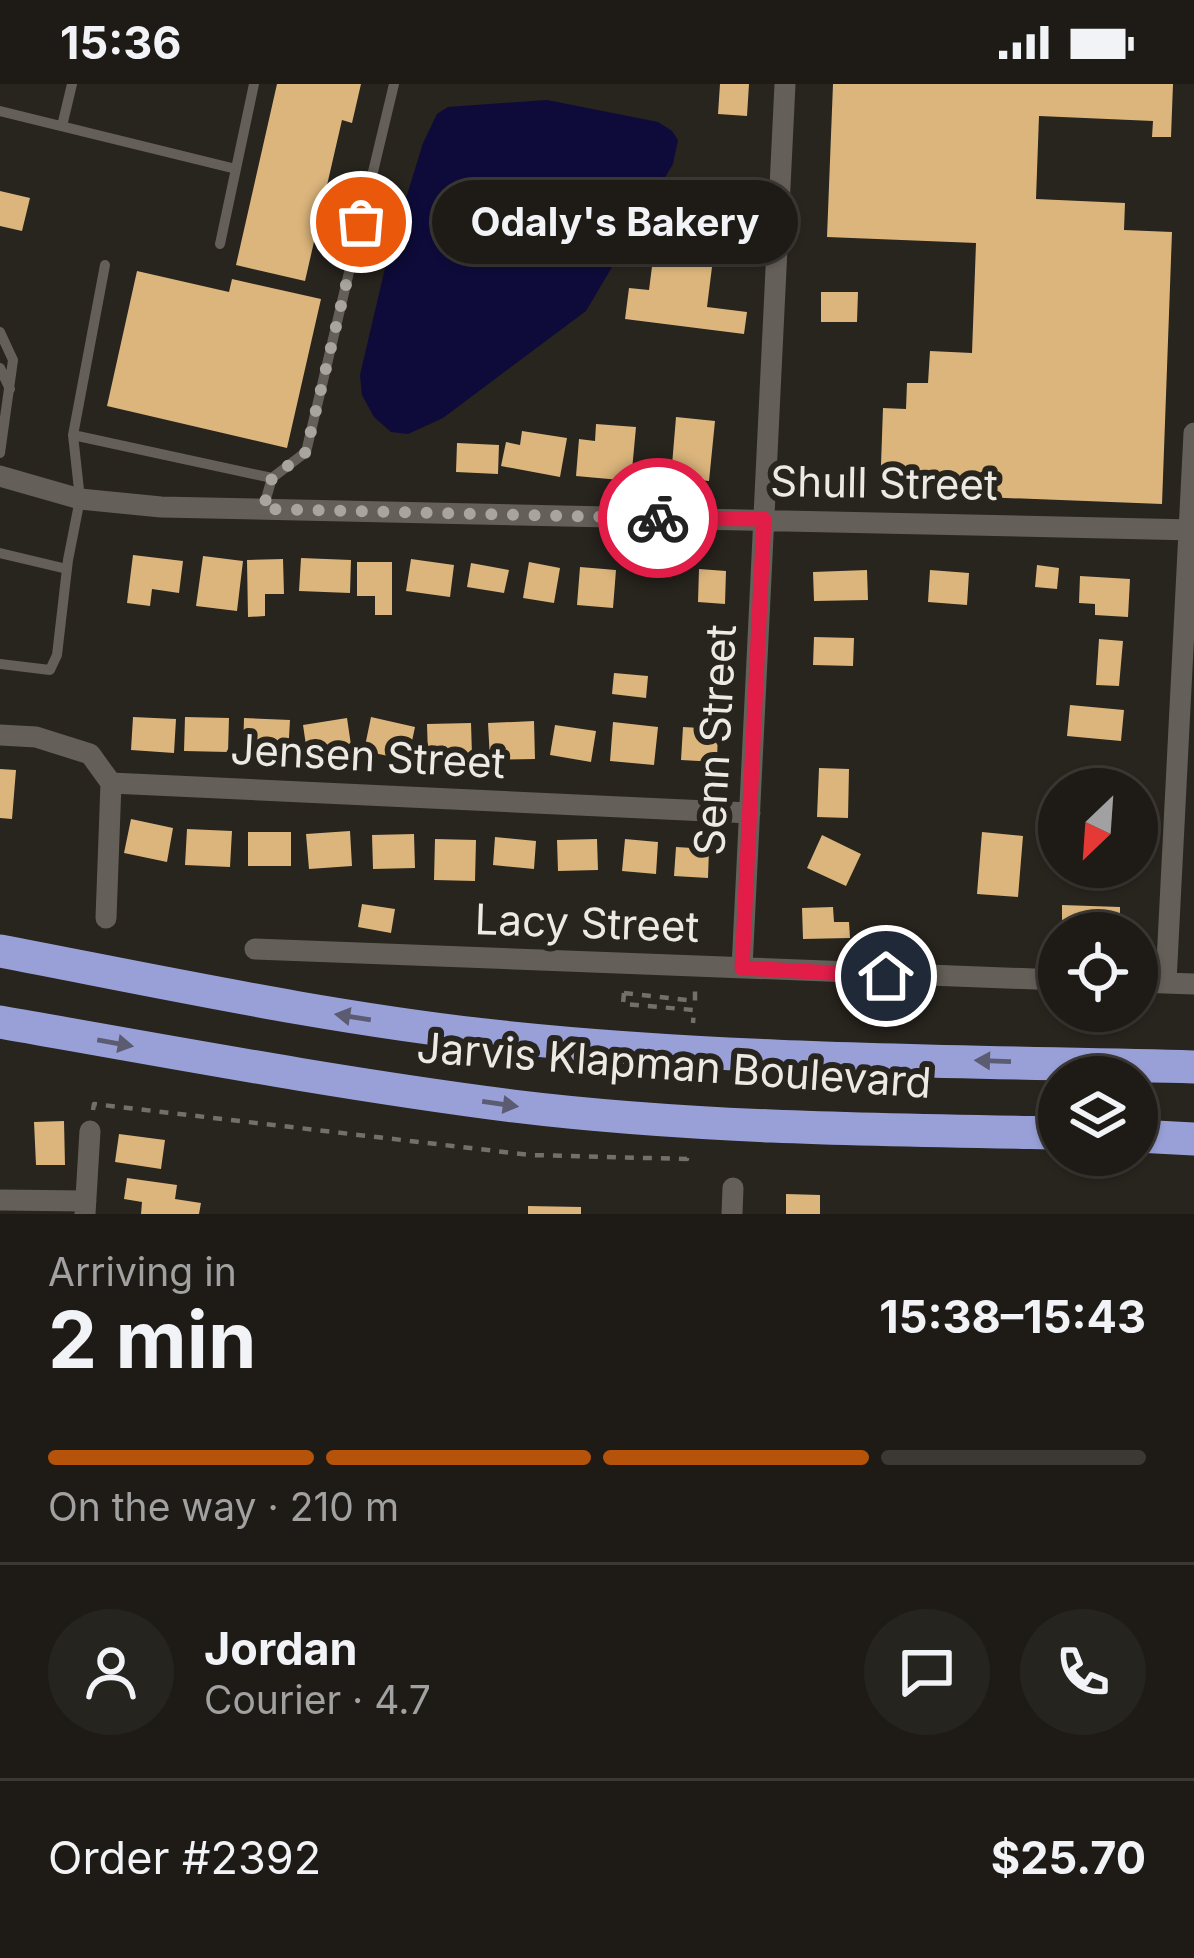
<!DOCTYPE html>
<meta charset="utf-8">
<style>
body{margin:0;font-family:Inter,sans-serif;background:#26241f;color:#f1f3f6;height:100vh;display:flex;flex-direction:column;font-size:45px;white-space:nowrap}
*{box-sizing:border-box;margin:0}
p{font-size:39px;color:#a1a1a1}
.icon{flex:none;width:66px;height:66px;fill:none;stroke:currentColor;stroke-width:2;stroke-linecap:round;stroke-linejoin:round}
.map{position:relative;height:1130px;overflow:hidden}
.sheet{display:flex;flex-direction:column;background:#1e1b16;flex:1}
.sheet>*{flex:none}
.needle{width:78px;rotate:205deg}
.tools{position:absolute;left:1038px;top:684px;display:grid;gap:24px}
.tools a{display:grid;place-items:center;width:120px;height:120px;border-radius:50%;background:#1e1b16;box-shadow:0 3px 9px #0004,0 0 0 3px #3c3935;font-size:60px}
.pin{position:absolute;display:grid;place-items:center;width:102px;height:102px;color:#fff;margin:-51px;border:6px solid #fff;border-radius:50%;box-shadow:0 3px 12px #0007}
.courier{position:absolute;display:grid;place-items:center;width:120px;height:120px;margin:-60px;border:9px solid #e11d48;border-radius:50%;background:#fff;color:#222;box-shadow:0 3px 15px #0007}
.bubble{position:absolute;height:84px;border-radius:42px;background:#1e1b16;box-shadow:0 3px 9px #0004,0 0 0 3px #3c3935;font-size:39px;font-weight:700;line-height:84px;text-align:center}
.overview em{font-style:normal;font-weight:700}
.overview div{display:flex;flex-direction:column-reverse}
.overview{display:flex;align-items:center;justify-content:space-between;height:204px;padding:0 48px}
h1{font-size:78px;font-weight:700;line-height:90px}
.bar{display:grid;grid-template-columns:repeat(4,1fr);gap:18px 12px;align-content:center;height:144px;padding:0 48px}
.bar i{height:15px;border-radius:9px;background:#3c3935}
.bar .active{background:#b45309}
.bar p{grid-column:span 4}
.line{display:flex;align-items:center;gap:30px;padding:0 48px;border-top:3px solid #3c3935}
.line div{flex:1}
.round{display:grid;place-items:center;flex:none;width:126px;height:126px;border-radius:63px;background:#26241f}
.status{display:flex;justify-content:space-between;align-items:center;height:84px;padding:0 60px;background:#1e1b16;direction:ltr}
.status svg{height:33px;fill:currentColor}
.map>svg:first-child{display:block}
.water{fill:#0e0b3a}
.building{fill:#dbb57c}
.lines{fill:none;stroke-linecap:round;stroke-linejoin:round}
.path{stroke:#736f6a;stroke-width:4.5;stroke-dasharray:9 9;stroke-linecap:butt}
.service{stroke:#645f58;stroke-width:10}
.minor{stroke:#645f58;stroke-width:21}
.trunk{stroke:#99a0d8;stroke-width:33}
.oneway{fill:#5b5c72}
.done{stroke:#a8a5a0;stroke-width:12;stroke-dasharray:0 21.6}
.route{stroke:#e11d48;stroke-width:15}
.labels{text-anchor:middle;stroke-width:12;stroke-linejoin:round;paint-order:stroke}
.street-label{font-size:42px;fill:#edeae6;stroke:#28241e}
</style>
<div class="status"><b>15:36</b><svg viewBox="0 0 49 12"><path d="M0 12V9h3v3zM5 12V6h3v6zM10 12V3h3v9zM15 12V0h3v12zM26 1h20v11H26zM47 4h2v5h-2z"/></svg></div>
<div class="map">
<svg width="1194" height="1130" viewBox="0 0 1194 1130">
<rect width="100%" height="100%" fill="#28241e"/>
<!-- water -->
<path class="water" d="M547,16L658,38L672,47L678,56L673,80L586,227L443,334L408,350L391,348L374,333L362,311L360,291L386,180L423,59L437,30L448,23Z"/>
<!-- building -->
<path class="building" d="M277,0H361L352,39L342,36L305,197L236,181Z
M720,0H749L747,32L718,30Z
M833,0H1173L1171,53H1152L1153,37L1039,32L1036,115L1125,119L1124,146L1172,148L1162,420L880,409L883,324L906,325L907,299H928L930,267L972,269L976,159L827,153Z
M0,107L30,114L22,147L0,142Z
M654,167L713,175L707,223L747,228L744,250L625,235L629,204L649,206Z
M137,187L229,208L232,195L321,215L287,364L107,322Z
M821,208H858L857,238H821Z
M676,333L715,337L709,397L671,393Z
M596,340L636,343L631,397L576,392L579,355L595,357Z
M522,347L567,354L560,393L501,382L506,358L520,361Z
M457,359L499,361L498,390L456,388Z
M133,471L183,477L179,509L152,505L150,522L127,519Z
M203,472L243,477L237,527L196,522Z
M301,474L351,476L350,509L299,507Z
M283,475L284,510H265V532L248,533L247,476Z
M411,475L454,481L450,513L406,507Z
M357,478H392V531H375V512H357Z
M529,478L560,484L554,519L523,514Z
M471,479L509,486L504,509L467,503Z
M1037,481L1059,484L1057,505L1035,503Z
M580,483L616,486L613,524L577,521Z
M699,485L726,487L725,520L698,518Z
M867,486L868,516L814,517L813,488Z
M930,486L969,489L967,521L928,518Z
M1080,492L1130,495L1128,533L1095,531V520L1079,519Z
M814,553L854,554L853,582L813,581Z
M1099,555L1123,557L1119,602L1096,601Z
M614,589L648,592L646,614L612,610Z
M1070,621L1124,626L1121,657L1067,652Z
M133,633L176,635L174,669L131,666Z
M185,633L229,634L228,668L184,667Z
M371,633L415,643L408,676L364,667Z
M244,634L290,636L288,671L243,669Z
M347,634L352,668L308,675L303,641Z
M534,637L535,675L490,676L488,639Z
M613,638L658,643L654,681L610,677Z
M471,639L472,671L428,672L427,640Z
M555,641L596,647L591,678L550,671Z
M683,643L718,645L717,678L681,676Z
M819,684L849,685L848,734L817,733Z
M0,685L16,686L12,735L0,734Z
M1116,686L1117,705L1076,703V687Z
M131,735L173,744L167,778L124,769Z
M187,745L232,747L230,783L185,781Z
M350,747L352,782L309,785L306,750Z
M248,748H291V782H248Z
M982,748L1023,752L1018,813L977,810Z
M414,750L415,784L373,785L372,751Z
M822,751L861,770L846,802L807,784Z
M495,753L536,757L534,785L493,781Z
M435,755L476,756L475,797L434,796Z
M597,755L598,786L558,787L557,756Z
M625,755L658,758L656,790L622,787Z
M676,763L709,765L708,794L674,792Z
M362,820L395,825L391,849L358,843Z
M1062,821L1120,823V849H1062Z
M833,823L834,838H849L850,854L803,855L802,824Z
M64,1037L65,1081H36L34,1038Z
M119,1050L165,1056L161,1085L115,1078Z
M127,1094L177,1101L175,1115L201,1119L199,1130H141L142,1118L124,1115Z
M786,1110L820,1111V1130H786Z
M528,1122L581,1123V1130H528Z"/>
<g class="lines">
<!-- path -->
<path class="path" d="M624,909L623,920L694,926L693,939
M624,909L695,917V904
M93,1026L94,1020L530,1071L687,1075V1065"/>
<!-- service -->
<path class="service" d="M0,27L236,85
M62,42L72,0
M220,160L254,0
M105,181L73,351L272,394
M0,248L13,276L0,369
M0,284L10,305
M263,425L272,394L306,368L394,0
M0,469L67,485
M0,580L50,586L57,571L68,476L80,415L73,351"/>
<!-- minor -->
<path class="minor" d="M0,392L80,415L161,423L1194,446
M0,651L36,653L90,670L111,699L750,729
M106,834L111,699
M255,865L1059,896
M742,884L785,0
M1137,898L1194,900
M1166,898L1194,349
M0,1116L86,1117
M85,1130L90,1047
M732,1130L733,1104"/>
<!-- trunk -->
<path class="trunk" d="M0,867C167,899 333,935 503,953C731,977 964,977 1194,983
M0,938C171,968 341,1000 513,1022C693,1044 878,1046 1059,1049
M1137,1052L1194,1055"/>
</g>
<!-- one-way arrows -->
<defs><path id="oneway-solid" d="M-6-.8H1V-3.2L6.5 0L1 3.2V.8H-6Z" transform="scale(3)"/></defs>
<g class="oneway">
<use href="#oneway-solid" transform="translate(353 933) rotate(-171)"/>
<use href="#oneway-solid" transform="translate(115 959) rotate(10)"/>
<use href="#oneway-solid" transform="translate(993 977) rotate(-178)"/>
<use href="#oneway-solid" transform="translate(500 1020) rotate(8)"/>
</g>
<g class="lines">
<!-- done -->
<path class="done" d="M361,138L306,368L272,394L263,425L658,434"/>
<!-- route -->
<path class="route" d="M658,434L764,435L742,884L886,892"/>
</g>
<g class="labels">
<!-- street labels -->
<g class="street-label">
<text transform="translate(884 399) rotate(1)" y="15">Shull Street</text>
<text transform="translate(715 656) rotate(-87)" y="15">Senn Street</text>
<text transform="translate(368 672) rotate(3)" y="15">Jensen Street</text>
<text transform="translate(587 839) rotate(2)" y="15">Lacy Street</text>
<text transform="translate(674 981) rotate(4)" y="15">Jarvis Klapman Boulevard</text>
</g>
</g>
</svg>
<div class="tools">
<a><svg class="needle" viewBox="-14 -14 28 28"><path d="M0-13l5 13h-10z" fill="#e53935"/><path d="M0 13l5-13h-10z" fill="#a1a1a1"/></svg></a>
<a><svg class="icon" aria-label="locate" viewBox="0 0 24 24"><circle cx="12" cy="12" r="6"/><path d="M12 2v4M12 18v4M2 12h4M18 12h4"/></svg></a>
<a><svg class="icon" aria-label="layers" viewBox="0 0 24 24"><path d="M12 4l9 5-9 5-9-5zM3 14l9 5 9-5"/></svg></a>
</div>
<div class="pin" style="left:361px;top:138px;background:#ea580c"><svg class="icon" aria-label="bag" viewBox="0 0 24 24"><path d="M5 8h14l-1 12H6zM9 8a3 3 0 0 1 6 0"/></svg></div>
<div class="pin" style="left:886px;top:892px;background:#1f2937"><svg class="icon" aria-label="home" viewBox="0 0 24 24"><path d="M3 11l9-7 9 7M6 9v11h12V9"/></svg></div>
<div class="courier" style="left:658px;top:434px"><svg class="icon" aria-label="bike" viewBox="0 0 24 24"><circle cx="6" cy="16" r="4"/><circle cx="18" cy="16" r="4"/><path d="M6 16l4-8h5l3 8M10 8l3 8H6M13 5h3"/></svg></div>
<div class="bubble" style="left:432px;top:96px;width:366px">Odaly's Bakery</div>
</div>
<section class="sheet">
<div class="overview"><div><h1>2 min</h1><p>Arriving in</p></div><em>15:38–15:43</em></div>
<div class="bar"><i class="active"></i><i class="active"></i><i class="active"></i><i></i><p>On the way · 210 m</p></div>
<div class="line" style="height:216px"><a class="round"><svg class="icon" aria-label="person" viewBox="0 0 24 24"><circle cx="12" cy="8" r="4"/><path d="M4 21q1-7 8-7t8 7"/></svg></a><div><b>Jordan</b><p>Courier · 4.7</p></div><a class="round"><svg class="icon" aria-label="chat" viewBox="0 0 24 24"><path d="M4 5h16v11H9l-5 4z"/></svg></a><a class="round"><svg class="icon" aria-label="phone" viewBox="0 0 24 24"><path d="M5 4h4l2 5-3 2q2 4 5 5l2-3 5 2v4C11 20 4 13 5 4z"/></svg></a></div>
<div class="line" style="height:156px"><div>Order #2392</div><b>$25.70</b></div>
</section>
